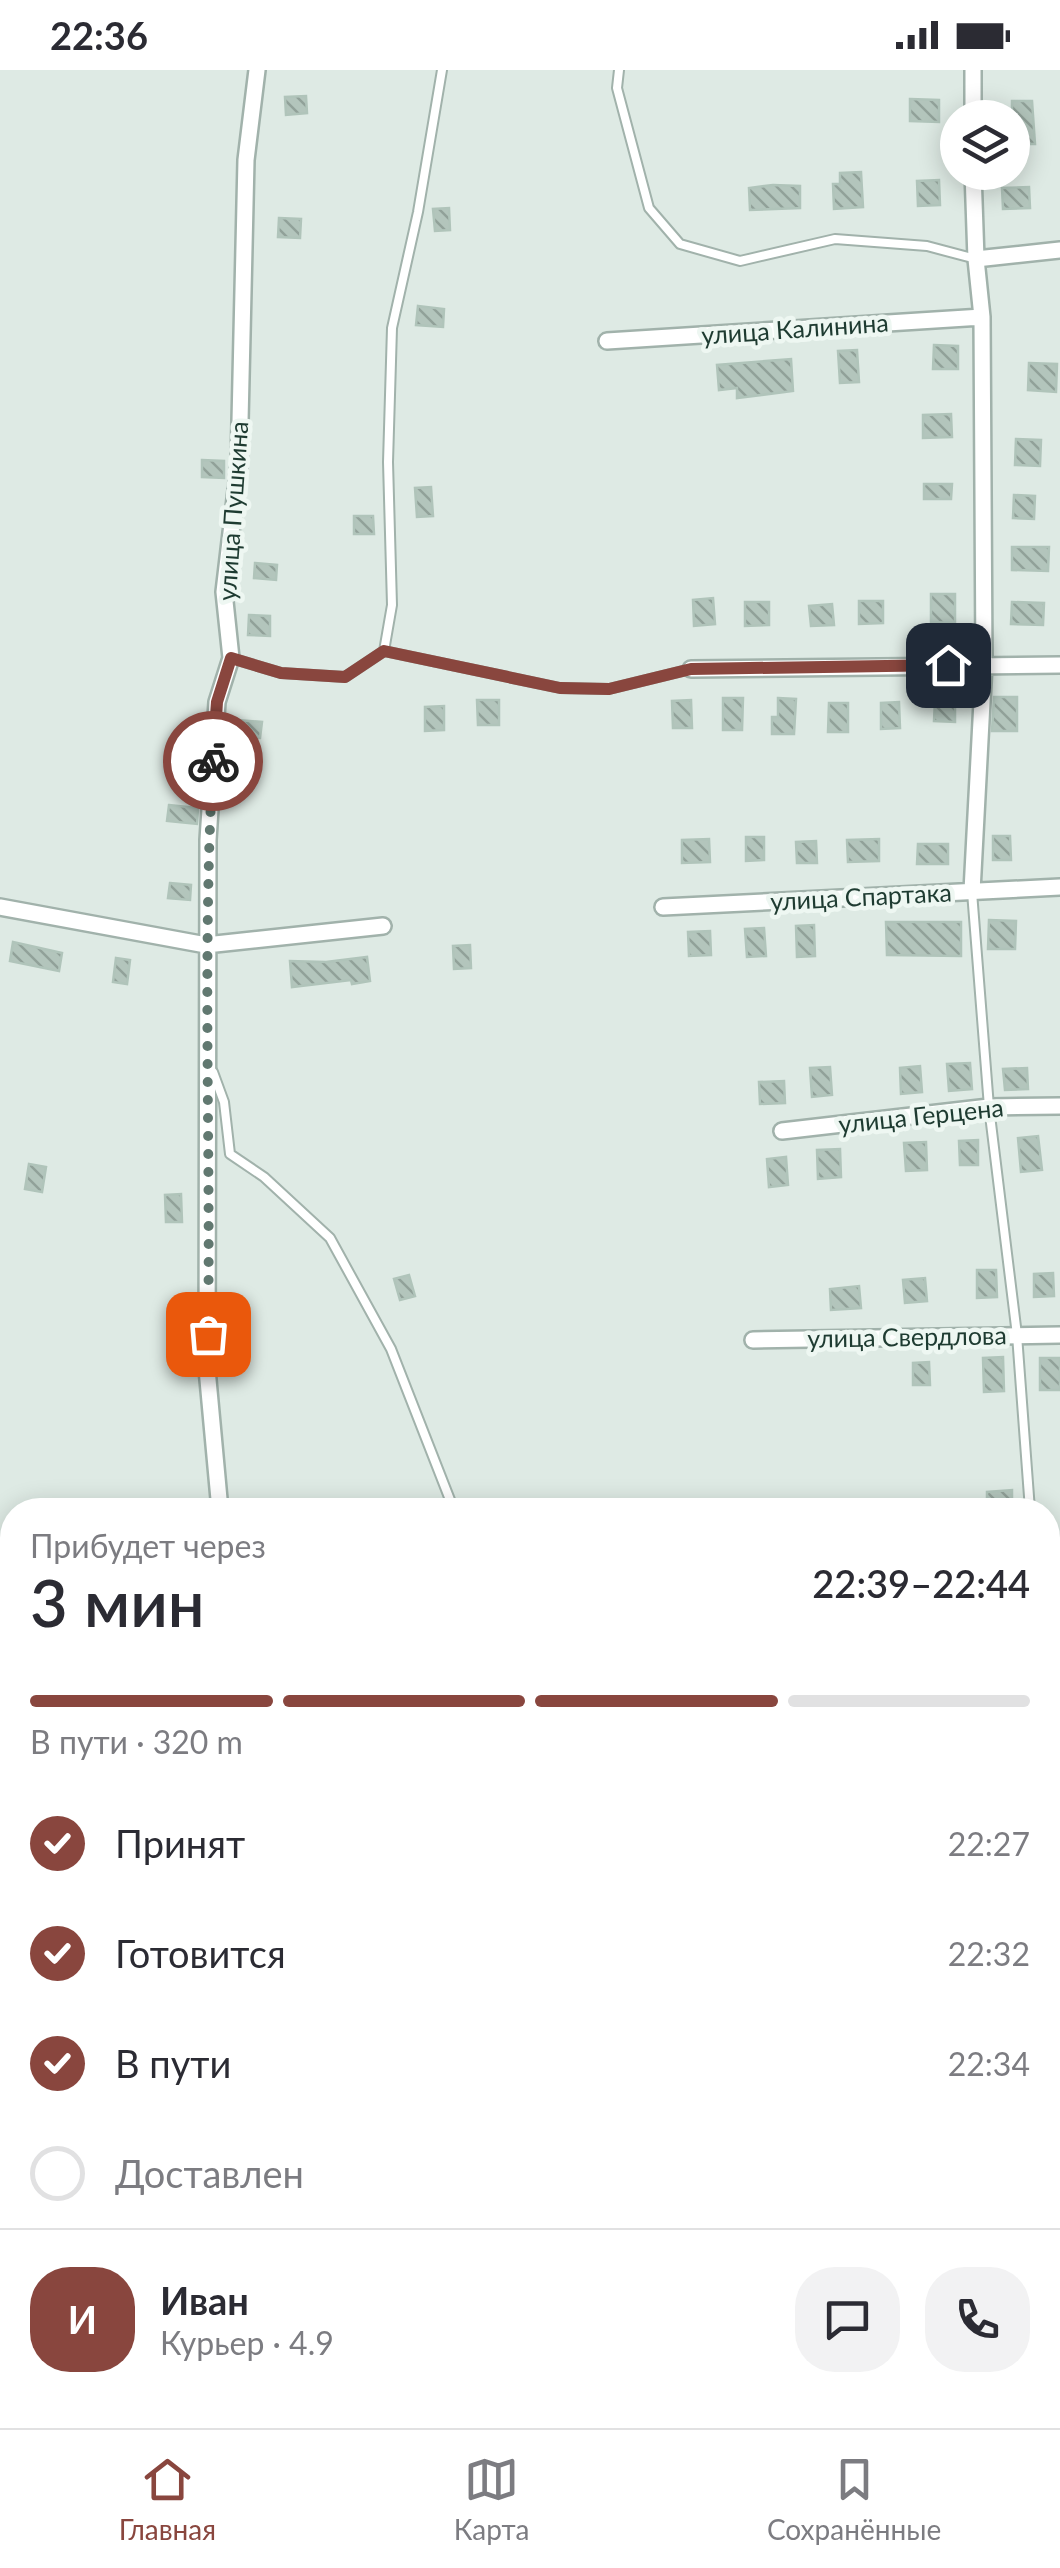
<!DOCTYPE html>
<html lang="ru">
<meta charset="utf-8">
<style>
body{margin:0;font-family:Lato,sans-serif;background:#f2f2f3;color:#2b2b33;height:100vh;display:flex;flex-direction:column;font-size:38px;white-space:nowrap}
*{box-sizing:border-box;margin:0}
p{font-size:32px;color:#7c7c81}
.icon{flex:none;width:55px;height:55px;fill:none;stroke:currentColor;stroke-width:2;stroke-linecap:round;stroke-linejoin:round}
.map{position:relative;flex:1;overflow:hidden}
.details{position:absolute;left:0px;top:1428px;width:1060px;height:932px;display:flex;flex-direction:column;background:#fff;border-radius:40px 40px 0 0;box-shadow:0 5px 25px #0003}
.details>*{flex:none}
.fabs{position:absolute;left:940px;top:30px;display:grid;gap:20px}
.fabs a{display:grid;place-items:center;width:90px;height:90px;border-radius:50%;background:#fff;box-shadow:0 5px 25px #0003;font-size:50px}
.pin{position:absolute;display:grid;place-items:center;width:85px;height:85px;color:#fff;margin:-42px;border-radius:20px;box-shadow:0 5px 15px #0006}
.courier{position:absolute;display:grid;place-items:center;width:100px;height:100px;margin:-50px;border:8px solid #89463e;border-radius:50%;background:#fff;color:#222;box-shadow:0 2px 12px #0007}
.overview em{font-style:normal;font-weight:600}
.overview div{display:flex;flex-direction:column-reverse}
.overview{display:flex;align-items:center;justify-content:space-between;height:170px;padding:0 30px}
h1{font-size:65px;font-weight:600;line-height:75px}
.bar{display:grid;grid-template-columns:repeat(4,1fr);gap:15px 10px;align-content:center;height:120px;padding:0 30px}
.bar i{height:12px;border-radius:8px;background:#e1e1e2}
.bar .active{background:#89463e}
.bar p{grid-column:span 4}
.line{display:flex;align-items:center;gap:25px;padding:0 30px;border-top:2px solid #e1e1e2}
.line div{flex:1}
.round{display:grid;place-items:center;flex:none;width:105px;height:105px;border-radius:40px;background:#f2f2f3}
ol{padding:0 30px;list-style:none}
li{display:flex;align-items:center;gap:30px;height:110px}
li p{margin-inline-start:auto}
li .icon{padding:10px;border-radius:50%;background:#89463e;color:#fff;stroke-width:4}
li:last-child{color:#7c7c81}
li i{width:55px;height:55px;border:5px solid #e1e1e2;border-radius:50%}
.status{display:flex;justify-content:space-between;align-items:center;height:70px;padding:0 50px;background:#fff;direction:ltr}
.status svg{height:28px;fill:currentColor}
.dock{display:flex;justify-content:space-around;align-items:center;height:140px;border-top:2px solid #e1e1e2;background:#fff;font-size:28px;color:#7c7c81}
.dock a{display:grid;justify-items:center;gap:5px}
.dock .active{color:#89463e}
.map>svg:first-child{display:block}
.building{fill:url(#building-back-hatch);stroke:#b0c4ba;stroke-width:2.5}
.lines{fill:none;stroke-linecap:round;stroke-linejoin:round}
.service-casing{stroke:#a1b2ab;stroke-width:12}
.minor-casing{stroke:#a1b2ab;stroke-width:20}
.service{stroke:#fff;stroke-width:8}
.minor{stroke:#fff;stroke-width:15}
.done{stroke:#617870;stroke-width:10;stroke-dasharray:0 18}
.route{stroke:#89463e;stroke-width:12}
.labels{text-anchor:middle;stroke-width:9;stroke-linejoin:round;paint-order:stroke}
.street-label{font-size:25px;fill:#1e3b31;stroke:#eef7f2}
</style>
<div class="status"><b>22:36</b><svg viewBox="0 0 49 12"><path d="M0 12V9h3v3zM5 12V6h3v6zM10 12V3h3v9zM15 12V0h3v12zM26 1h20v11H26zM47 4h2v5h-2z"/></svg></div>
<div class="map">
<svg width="1060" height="2358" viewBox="0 0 1060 2358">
<defs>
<pattern id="building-back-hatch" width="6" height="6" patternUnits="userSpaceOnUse" patternTransform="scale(2.5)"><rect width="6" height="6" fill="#b3c5bc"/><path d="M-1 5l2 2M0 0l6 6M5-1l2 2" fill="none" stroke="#91a199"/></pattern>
</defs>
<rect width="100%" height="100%" fill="#deeae4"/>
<!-- building -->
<path class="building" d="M306,26L307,43L286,45L285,27Z
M910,29L939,30V52L910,51Z
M1012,31H1032L1035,74H1012Z
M861,102L863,137L834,139L833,114H840V103Z
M939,110L940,135L918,136L917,111Z
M773,115L800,116V138L750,140L749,118Z
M1029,117L1030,138L1003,139L1002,118Z
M449,138L450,160L435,161L433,139Z
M279,148L301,149L300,168L278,167Z
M418,236L444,239L443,257L416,255Z
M934,275L958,276V299H933Z
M857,280L859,312L840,313L838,281Z
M791,289L793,321L737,328V318L719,320L717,295Z
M1029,293L1057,294L1056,322L1028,320Z
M951,344L952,367L923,368V345Z
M1016,369L1041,370L1040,396L1015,395Z
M202,390L224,391V408L202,407Z
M924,414H952L951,429H924Z
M431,417L433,446L417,447L415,418Z
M1014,425L1035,426L1034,449L1013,448Z
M354,446H373L374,464H354Z
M1012,477H1049L1048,501L1012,500Z
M255,493L277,495L276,510L254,508Z
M931,524H955V553L931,552Z
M713,528L715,554L694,556L693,530Z
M859,531H883V553L859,554Z
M745,532H769V555L745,556Z
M1012,532L1044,533L1043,555L1011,554Z
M832,534L834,555L811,556L809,536Z
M249,545L270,546V566L248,565Z
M994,627H1017V661H992Z
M723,628H743L742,660H723Z
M778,628L796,629L794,664H772V647H778Z
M477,630H499V655H478Z
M691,630L692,658H673L672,631Z
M935,630H955V652L934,651Z
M899,632L900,658L881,659V633Z
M829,633H848V662H828Z
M444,636V660L425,661V637Z
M237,650L262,652L260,668L236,666Z
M169,735L198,738L197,754L167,751Z
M993,766H1010L1011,790H993Z
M746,767H764V790L746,791Z
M709,769L710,792L682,793V770Z
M879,769V791L848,792L847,770Z
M816,771L817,793H797L796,772Z
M918,774H948V794H917Z
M170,813L191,815L190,830L168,828Z
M989,850L1016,851L1015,879H988Z
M886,852H961V886L887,885Z
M814,855L815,886L797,887L796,856Z
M764,858L766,886L747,887L745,859Z
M710,861L711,885L689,886L688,862Z
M13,872L62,883L59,901L10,891Z
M470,875L471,898L454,899L453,876Z
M367,887L370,911L352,914L351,910L292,917L290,891L326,892Z
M116,888L130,890L127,914L113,912Z
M970,993L972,1019L949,1021L947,994Z
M920,996L922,1022L901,1024L900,998Z
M830,997L832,1025L812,1027L810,998Z
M1027,998L1028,1019L1005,1020L1003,999Z
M784,1011L785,1033L760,1034L759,1012Z
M1038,1066L1042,1100L1021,1102L1018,1068Z
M978,1070V1095H960L959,1071Z
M926,1072L927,1100L906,1101L904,1073Z
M840,1079L841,1107L818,1109L817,1080Z
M786,1087L788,1115L769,1117L767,1089Z
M29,1094L46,1097L42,1122L25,1119Z
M181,1124L182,1152H166L165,1125Z
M977,1200H996L997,1227L977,1228Z
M1053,1203L1054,1226L1034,1227V1204Z
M409,1205L415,1226L400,1230L394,1209Z
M925,1208L927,1231L905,1233L903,1210Z
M859,1216L861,1238L831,1240L830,1219Z
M1003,1287L1004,1321L984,1322L983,1288Z
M1040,1288H1060V1320H1040Z
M929,1292L930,1315H913V1293Z
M1012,1420V1440H987V1422Z"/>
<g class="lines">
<!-- service casing -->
<g class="service-casing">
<path id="service" d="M619,0L617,18L649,138L680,174L740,191L835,169L927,176L976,189
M384,581L560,618L609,619L691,599
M231,588L281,603L345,607L384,581L392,535L388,392L392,258L418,142L442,0
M972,822L989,1037L1017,1265L1030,1440
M213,1002L224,1032L230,1084L264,1107L330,1168L391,1279L454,1440
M1048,1744L1060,1977"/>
</g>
<!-- minor casing -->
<g class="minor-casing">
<path id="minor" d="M973,0V48
M976,189L1060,180
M607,271L982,247
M691,599L1060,595
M972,821L984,594L982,247L976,189L973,102
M0,837L206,875L383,856
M663,837L1060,817
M782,1061L989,1037L1060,1036
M753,1270L1060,1265
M220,1440L207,1299L208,770L217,632L231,588L224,522L239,395L246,90L257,0
M1048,1484L1060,1483
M1048,1701H1060
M1048,1918L1060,1919
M1048,2151L1060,2150
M174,2358L175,2348"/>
</g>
<!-- service -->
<use href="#service" class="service"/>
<!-- minor -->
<use href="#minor" class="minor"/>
</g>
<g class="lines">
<!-- done -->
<path class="done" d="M208,1264C211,1073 202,882 213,691"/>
<!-- route -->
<path class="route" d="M213,691L217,632L231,588L281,603L345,607L384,581L560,618L609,619L691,599L948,595"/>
</g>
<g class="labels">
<!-- street labels -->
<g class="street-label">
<text transform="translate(795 259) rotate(-4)" y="9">улица Калинина</text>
<text transform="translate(233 441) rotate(-86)" y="9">улица Пушкина</text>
<text transform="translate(861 827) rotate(-3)" y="9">улица Спартака</text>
<text transform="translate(921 1046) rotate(-6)" y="9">улица Герцена</text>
<text transform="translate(907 1267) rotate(-1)" y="9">улица Свердлова</text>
</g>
</g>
</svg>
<div class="fabs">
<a><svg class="icon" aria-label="layers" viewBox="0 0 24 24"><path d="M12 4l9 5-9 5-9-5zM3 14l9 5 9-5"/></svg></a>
</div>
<div class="pin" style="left:208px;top:1264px;background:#ea580c"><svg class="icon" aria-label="bag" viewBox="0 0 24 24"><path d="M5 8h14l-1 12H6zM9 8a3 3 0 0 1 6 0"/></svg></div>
<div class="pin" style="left:948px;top:595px;background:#1f2937"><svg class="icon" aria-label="home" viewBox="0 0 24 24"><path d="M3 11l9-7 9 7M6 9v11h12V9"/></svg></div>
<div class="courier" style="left:213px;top:691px"><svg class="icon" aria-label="bike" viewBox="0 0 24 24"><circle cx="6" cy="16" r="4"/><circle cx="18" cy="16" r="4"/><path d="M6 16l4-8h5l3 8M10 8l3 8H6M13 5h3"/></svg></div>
<section class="details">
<div class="overview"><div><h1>3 мин</h1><p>Прибудет через</p></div><em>22:39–22:44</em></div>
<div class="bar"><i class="active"></i><i class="active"></i><i class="active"></i><i></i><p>В пути · 320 m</p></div>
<ol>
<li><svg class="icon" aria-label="check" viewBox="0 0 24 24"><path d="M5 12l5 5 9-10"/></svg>Принят<p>22:27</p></li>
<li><svg class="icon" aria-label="check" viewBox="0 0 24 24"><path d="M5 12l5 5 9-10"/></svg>Готовится<p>22:32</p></li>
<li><svg class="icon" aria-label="check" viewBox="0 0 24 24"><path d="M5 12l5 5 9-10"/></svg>В пути<p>22:34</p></li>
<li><i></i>Доставлен</li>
</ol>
<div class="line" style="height:180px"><b class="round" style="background:#89463e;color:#fff">И</b><div><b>Иван</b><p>Курьер · 4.9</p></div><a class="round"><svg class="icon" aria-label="chat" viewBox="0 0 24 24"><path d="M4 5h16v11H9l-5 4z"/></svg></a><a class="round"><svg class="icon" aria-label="phone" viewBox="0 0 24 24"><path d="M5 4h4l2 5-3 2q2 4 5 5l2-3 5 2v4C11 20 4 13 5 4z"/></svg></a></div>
</section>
</div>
<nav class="dock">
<a class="active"><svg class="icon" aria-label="home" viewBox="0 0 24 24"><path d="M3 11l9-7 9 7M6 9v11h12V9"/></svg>Главная</a>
<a><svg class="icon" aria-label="map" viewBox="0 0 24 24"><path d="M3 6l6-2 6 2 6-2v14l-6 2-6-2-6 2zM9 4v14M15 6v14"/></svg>Карта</a>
<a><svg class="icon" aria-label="saved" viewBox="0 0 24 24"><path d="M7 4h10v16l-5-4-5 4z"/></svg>Сохранённые</a>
</nav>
